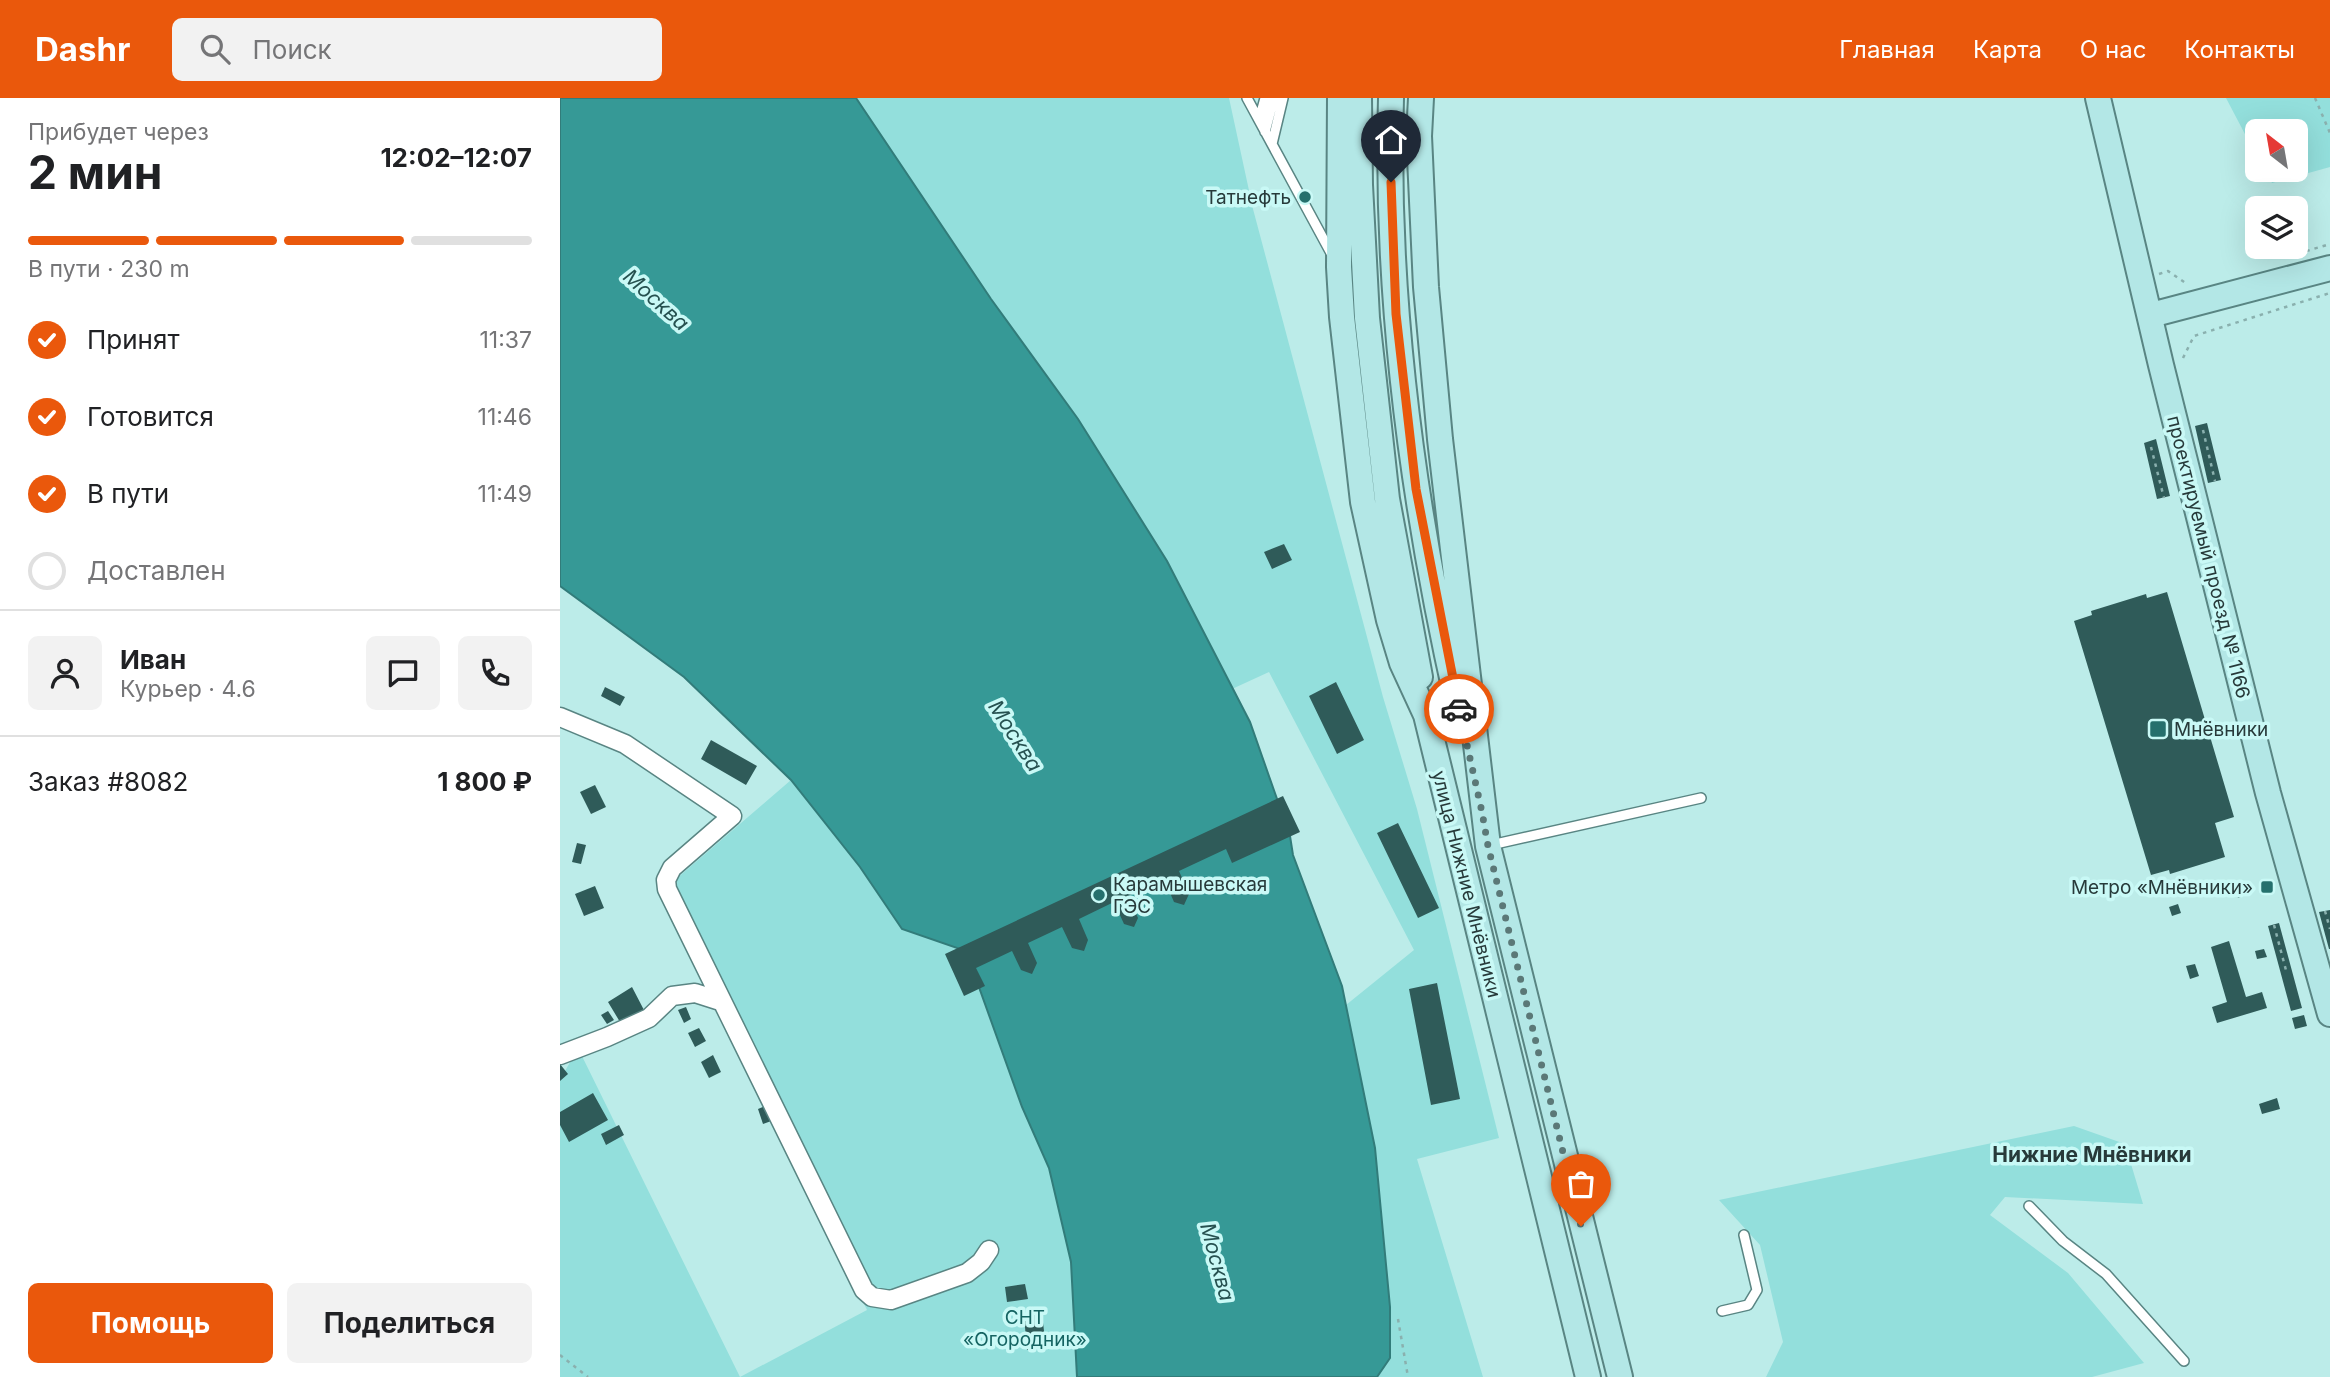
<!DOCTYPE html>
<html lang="ru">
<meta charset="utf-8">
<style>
body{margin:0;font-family:Inter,sans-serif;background:#f2f2f2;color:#202124;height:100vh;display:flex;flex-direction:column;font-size:26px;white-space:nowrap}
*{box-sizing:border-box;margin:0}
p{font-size:23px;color:#757577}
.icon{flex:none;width:38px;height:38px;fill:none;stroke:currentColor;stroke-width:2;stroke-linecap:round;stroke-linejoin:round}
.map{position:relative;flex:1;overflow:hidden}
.sheet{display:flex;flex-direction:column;background:#fff;width:560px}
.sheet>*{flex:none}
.needle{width:46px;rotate:329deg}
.buttons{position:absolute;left:1685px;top:21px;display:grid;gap:14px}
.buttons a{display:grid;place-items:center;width:63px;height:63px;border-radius:10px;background:#fff;box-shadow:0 7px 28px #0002;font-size:35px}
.pin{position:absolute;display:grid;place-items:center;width:60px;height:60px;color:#fff;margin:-72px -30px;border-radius:50% 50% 50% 0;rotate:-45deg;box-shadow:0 0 7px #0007}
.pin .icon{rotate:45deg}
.courier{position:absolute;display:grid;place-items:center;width:70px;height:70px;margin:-35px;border:5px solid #ea580c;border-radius:50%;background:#fff;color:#222;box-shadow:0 2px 9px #0007}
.headline em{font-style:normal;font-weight:700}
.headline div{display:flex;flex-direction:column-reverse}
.headline{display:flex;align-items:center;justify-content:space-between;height:119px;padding:0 28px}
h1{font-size:46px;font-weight:700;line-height:52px}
.bar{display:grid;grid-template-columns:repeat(4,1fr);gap:10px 7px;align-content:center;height:84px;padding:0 28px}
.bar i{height:9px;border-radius:5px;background:#e0e0e0}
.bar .current{background:#ea580c}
.bar p{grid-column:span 4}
.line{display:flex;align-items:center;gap:18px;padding:0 28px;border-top:2px solid #e0e0e0}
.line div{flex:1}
.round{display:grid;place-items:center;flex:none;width:74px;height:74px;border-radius:10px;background:#f2f2f2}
ol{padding:0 28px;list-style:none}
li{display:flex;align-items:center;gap:21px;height:77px}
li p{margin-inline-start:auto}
li .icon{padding:7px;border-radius:50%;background:#ea580c;color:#fff;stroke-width:4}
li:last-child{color:#757577}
li i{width:38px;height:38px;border:4px solid #e0e0e0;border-radius:50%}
.button{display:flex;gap:14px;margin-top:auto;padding:14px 28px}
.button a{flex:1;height:80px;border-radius:10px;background:#ea580c;color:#fff;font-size:28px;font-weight:700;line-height:80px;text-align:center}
.button a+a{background:#f2f2f2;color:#202124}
header{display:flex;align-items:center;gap:42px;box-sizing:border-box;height:98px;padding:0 35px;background:#ea580c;color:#fff}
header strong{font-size:33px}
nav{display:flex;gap:38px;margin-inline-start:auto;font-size:24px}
.search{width:490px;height:63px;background:#f2f2f2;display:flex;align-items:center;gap:18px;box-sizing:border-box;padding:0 24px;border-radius:10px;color:#757577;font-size:26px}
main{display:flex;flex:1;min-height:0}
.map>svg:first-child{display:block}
.green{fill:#93dfdc}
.water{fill:#369996;stroke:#327c7a;stroke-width:2}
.building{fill:#2f5b59}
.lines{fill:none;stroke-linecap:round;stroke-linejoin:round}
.lane-casing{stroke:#598583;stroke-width:12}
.street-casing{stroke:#598583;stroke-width:21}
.secondary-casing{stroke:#598583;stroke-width:28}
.path{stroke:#8ab0ae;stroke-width:2.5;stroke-dasharray:3.5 5;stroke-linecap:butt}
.lane{stroke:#fff;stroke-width:9}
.street{stroke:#fff;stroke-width:18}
.secondary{stroke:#b3e7e6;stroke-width:24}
.done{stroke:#5b7877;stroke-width:7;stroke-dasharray:0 12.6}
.route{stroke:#ea580c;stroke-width:9}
.poi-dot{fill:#25706d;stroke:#c9f9f6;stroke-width:2.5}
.labels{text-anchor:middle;stroke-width:7;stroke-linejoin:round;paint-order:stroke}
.poi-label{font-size:19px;fill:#273a3a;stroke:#c9f9f6;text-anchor:end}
.street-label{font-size:19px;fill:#273a3a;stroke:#c9f9f6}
.park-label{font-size:19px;fill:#156462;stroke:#c9f9f6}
.water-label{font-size:21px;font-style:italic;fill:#265150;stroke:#c9f9f6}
.neighbourhood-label{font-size:21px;font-weight:bold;fill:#273a3a;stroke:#c9f9f6}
</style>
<header>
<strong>Dashr</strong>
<div class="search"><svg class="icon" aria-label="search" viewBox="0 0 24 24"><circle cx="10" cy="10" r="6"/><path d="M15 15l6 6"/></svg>Поиск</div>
<nav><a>Главная</a><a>Карта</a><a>О нас</a><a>Контакты</a></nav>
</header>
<main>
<section class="sheet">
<div class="headline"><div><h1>2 мин</h1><p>Прибудет через</p></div><em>12:02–12:07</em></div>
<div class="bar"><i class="current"></i><i class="current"></i><i class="current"></i><i></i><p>В пути · 230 m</p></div>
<ol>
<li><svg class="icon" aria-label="check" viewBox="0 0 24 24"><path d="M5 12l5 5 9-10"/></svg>Принят<p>11:37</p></li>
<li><svg class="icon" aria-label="check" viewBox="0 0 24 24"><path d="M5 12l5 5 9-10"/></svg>Готовится<p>11:46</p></li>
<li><svg class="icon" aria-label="check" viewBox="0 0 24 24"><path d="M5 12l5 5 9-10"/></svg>В пути<p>11:49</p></li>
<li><i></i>Доставлен</li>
</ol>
<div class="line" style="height:126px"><a class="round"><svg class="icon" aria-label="person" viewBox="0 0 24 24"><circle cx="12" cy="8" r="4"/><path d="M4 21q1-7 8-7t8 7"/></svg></a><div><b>Иван</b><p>Курьер · 4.6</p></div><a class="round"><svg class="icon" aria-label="chat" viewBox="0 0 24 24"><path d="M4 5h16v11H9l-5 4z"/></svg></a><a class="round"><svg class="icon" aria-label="phone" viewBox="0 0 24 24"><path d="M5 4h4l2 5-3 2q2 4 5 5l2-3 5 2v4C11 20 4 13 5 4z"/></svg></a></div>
<div class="line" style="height:91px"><div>Заказ #8082</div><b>1 800 ₽</b></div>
<div class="button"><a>Помощь</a><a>Поделиться</a></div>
</section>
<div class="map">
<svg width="1770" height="1279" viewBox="0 0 1770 1279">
<rect width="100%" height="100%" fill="#bcece9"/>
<!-- green -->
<path class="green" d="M296,0H669L693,111L823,599L857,711L939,1040L857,1061L923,1279H817L830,1260V1208L815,1050L786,907L854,852L709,574L672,591L607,463L518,321L431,201Z
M1666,0H1770V69L1712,85L1705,72H1736V33H1698L1697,59Z
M231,682L300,769L342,831L406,853L462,1009L489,1070L511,1164L517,1279H0V982L18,950L180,1279L307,1212L109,787Z
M1514,1028L1565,1046L1583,1106L1445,1099L1430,1117L1508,1175L1584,1265L1532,1279H1206L1223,1244L1200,1147L1159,1102Z"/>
<!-- water -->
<path class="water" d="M0,0H296L431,201L518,321L607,463L690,624L730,738L733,757L782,888L815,1050L830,1209V1260L817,1279H517L511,1164L489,1070L462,1009L406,853L342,831L300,769L231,682L124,579L0,488Z"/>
<!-- building -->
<path class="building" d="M1647,325L1661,382L1648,385L1635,328Z
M1596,341L1610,398L1597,401L1584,345Z
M724,446L732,462L712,471L704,454Z
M1607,494L1674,719L1655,725L1665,759L1610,776L1609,772L1591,777L1514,523L1532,517L1531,513L1586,496L1587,500Z
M776,584L804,642L777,656L749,598Z
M45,589L65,599L60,608L41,598Z
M151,642L197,668L186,687L141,661Z
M35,687L46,709L31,716L20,694Z
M723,698L740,734L672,765L666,751L619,773L629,796L624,807L614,804L604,781L568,798L578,820L574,829L564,826L554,804L519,821L528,842L524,853L512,850L502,829L468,845L477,865L472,876L461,872L452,853L416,870L425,888L404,898L385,856Z
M838,725L879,810L858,820L817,735Z
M17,745L26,747L21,766L12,764Z
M35,788L44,810L24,818L15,796Z
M1684,788L1686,797L1678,800L1675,791Z
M1618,806L1621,815L1612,818L1609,809Z
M1770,812V851H1769L1759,814Z
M1719,825L1742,910L1731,913L1708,828Z
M1669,843L1686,899L1702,894L1707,910L1657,925L1652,909L1667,904L1651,849Z
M1704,851L1707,859L1697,861L1695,853Z
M1635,866L1639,878L1630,881L1626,868Z
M877,885L900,1001L871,1007L849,891Z
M72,889L85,914L63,929L48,904Z
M126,909L131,921L124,925L118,912Z
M48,913L54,922L47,926L41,917Z
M1744,917L1747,928L1735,931L1732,920Z
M139,930L146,943L135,949L128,935Z
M153,957L161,974L149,980L141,964Z
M0,966L8,976L0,983Z
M33,995L48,1022L9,1044L0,1027V1014Z
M1717,1000L1720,1011L1702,1016L1699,1006Z
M208,1007L214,1022L203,1026L198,1011Z
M59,1027L64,1037L46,1047L41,1036Z
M465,1186L468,1201L447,1204L445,1189Z
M482,1216L486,1250L467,1252L464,1218Z"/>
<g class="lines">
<!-- lane casing -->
<g class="lane-casing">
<path id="lane" d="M687,0L771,155
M699,22L705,0
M705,34L714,0
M712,46L723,0
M931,747L1141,700
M1469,1108L1503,1143L1546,1176L1624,1263
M1162,1213L1188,1207L1197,1192L1184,1137"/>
</g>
<!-- street casing -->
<g class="street-casing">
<path id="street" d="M0,619L65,646L172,718L112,770L106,782L107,791L304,1192L312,1199L331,1202L407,1175L421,1164L429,1152
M0,957L47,939L89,920L112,898L135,895L160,903"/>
</g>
<!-- secondary casing -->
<g class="secondary-casing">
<path id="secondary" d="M780,0L779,169L782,219L803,404L829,522L842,565L866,617L1028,1279
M799,0L800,87L807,220L827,401L860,579
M831,0C825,204 853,409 898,607
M861,0L859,38L866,189L880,341L928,748L1060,1279
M1538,0L1601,267L1708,695L1770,916
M1591,217L1770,170"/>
</g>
<!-- path -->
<path class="path" d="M1755,0L1770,35
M1730,158L1770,146
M1599,176L1608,173L1627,186
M1623,260L1634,238L1770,195
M1643,332L1655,383
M1591,349L1604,400
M1765,813L1770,831
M1714,827L1727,876
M838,1221L848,1279
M0,1257L28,1279"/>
<!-- lane -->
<use href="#lane" class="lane"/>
<!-- street -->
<use href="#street" class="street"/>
<!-- secondary -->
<use href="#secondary" class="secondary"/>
</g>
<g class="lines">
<!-- done -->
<path class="done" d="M899,611L922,714L928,748L1021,1128"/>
<!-- route -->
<path class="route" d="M831,84L836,216L856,391L899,611"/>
</g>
<!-- markers -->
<g class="poi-dot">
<circle cx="745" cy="99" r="7"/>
<rect x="1589" y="622" width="18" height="18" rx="3.5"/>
<rect x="1700" y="782" width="14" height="14" rx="3.5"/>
<circle cx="539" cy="797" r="7"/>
</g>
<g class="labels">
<!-- poi labels -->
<g class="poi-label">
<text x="731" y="106">Татнефть</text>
<text x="1614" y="638" text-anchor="start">Мнёвники</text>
<text x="553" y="793" text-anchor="start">Карамышевская<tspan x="553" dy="22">ГЭС</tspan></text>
<text x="1693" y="796">Метро «Мнёвники»</text>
</g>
<!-- street labels -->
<g class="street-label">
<text transform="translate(1649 459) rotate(76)" y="7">проектируемый проезд № 1166</text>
<text transform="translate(907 786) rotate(76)" y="7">улица Нижние Мнёвники</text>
</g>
<!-- park labels -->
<g class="park-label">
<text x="465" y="1226">СНТ<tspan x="465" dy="22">«Огородник»</tspan></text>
</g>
<!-- water labels -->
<g class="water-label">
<text transform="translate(96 202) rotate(42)" y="7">Москва</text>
<text transform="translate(455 638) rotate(57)" y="7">Москва</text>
<text transform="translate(657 1164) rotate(75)" y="7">Москва</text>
</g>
<!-- neighbourhood labels -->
<g class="neighbourhood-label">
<text x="1532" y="1064">Нижние Мнёвники</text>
</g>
</g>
</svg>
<div class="buttons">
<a><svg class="needle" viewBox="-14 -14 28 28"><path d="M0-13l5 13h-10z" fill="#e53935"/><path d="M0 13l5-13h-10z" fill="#757577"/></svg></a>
<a><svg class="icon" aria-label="layers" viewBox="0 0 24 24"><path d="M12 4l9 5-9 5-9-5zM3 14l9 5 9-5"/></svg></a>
</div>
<div class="pin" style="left:1021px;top:1128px;background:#ea580c"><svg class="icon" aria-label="bag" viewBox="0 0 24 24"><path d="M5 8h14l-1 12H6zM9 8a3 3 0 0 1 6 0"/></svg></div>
<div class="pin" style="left:831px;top:84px;background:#1f2937"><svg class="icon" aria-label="home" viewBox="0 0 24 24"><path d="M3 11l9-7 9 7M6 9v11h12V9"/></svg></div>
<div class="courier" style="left:899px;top:611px"><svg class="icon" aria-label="car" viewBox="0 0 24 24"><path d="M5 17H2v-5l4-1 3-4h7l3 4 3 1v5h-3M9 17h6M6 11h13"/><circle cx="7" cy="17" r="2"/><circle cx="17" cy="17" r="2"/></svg></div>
</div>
</main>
